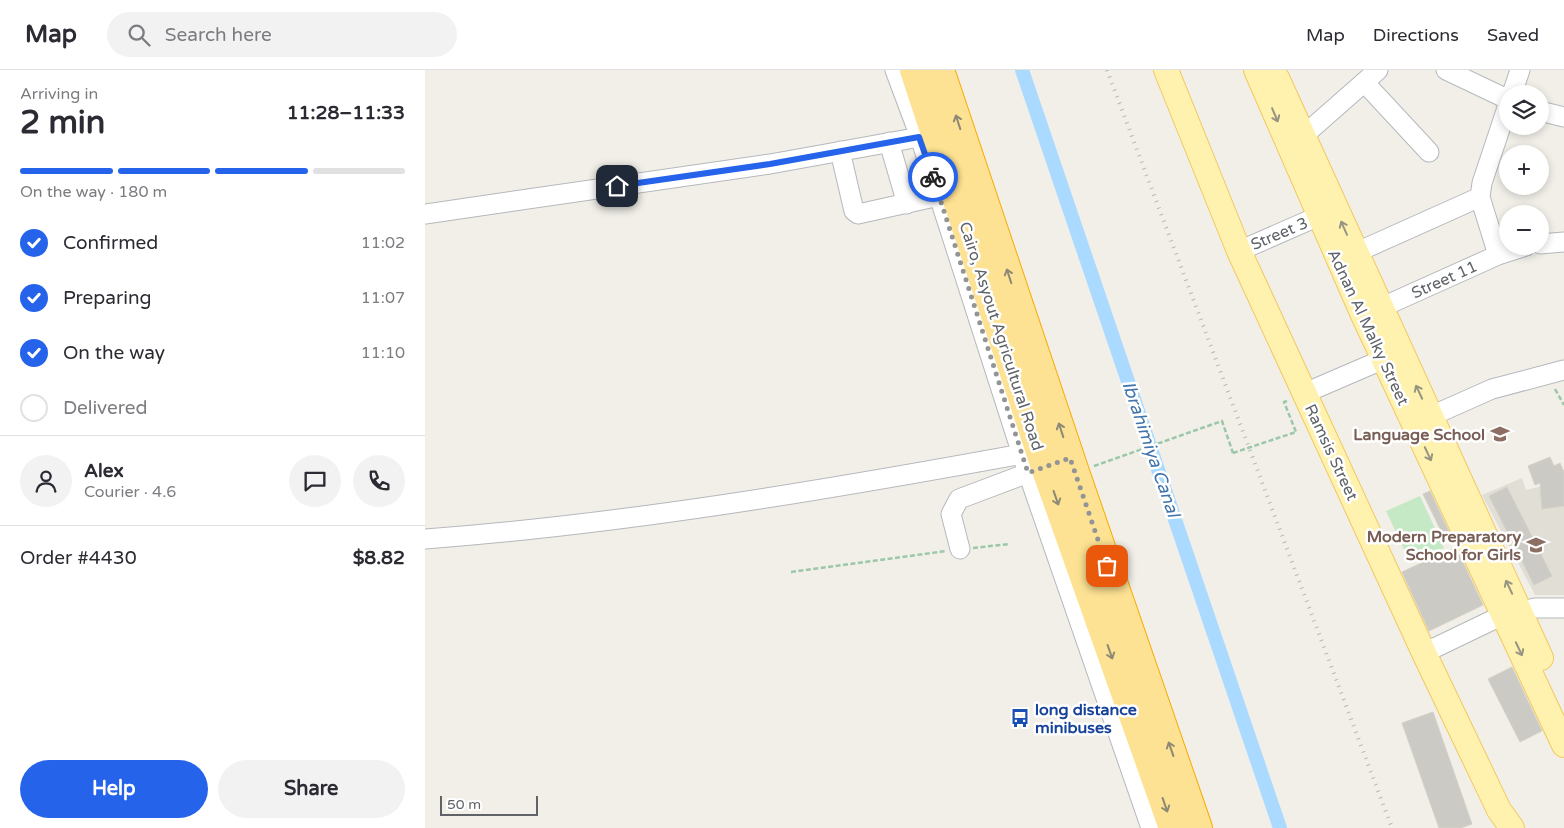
<!DOCTYPE html>
<meta charset="utf-8">
<style>
body{margin:0;font-family:"Varela Round",sans-serif;background:#f2f2f3;color:#2b2b33;height:100vh;display:flex;flex-direction:column;font-size:19px;white-space:nowrap}
*{box-sizing:border-box;margin:0}
p{font-size:16px;color:#7c7c81}
.icon{flex:none;width:28px;height:28px;fill:none;stroke:currentColor;stroke-width:2;stroke-linecap:round;stroke-linejoin:round}
.map{position:relative;flex:1;overflow:hidden}
.side{display:flex;flex-direction:column;background:#fff;width:425px}
.side>*{flex:none}
.buttons{position:absolute;left:1074px;top:15px;display:grid;gap:10px}
.buttons a{display:grid;place-items:center;width:50px;height:50px;border-radius:50%;background:#fff;box-shadow:0 2px 8px #0003;font-size:25px}
.scale{position:absolute;left:15px;bottom:12px;width:98px;box-sizing:border-box;padding-left:5px;border:2px solid #5f6368;border-top:0;font-size:14px;line-height:18px;white-space:nowrap;color:#5f6368;-webkit-text-stroke:4px #fff;paint-order:stroke}
.pin{position:absolute;display:grid;place-items:center;width:42px;height:42px;color:#fff;margin:-21px;border-radius:10px;box-shadow:0 2px 8px #0006}
.courier{position:absolute;display:grid;place-items:center;width:50px;height:50px;margin:-25px;border:4px solid #2563eb;border-radius:50%;background:#fff;color:#222;box-shadow:0 1px 6px #0007}
.overview em{font-style:normal;font-weight:700}
.overview div{display:flex;flex-direction:column-reverse}
.overview{display:flex;align-items:center;justify-content:space-between;height:85px;padding:0 20px}
h1{font-size:32px;font-weight:700;line-height:38px}
.bar{display:grid;grid-template-columns:repeat(4,1fr);gap:8px 5px;align-content:center;height:60px;padding:0 20px}
.bar i{height:6px;border-radius:4px;background:#e1e1e2}
.bar .current{background:#2563eb}
.bar p{grid-column:span 4}
.line{display:flex;align-items:center;gap:12px;padding:0 20px;border-top:1px solid #e1e1e2}
.line div{flex:1}
.round{display:grid;place-items:center;flex:none;width:52px;height:52px;border-radius:26px;background:#f2f2f3}
ol{padding:0 20px;list-style:none}
li{display:flex;align-items:center;gap:15px;height:55px}
li p{margin-inline-start:auto}
li .icon{padding:5px;border-radius:50%;background:#2563eb;color:#fff;stroke-width:4}
li:last-child{color:#7c7c81}
li i{width:28px;height:28px;border:2px solid #e1e1e2;border-radius:50%}
.action{display:flex;gap:10px;margin-top:auto;padding:10px 20px}
.action a{flex:1;height:58px;border-radius:30px;background:#2563eb;color:#fff;font-size:20px;font-weight:700;line-height:58px;text-align:center}
.action a+a{background:#f2f2f3;color:#2b2b33}
header{display:flex;align-items:center;gap:30px;box-sizing:border-box;height:70px;padding:0 25px;background:#fff;border-bottom:1px solid #e1e1e2}
header strong{font-size:24px}
nav{display:flex;gap:28px;margin-inline-start:auto;font-size:18px}
.search{width:350px;height:45px;background:#f2f2f3;display:flex;align-items:center;gap:12px;box-sizing:border-box;padding:0 18px;border-radius:28px;color:#7c7c81;font-size:19px}
main{display:flex;flex:1;min-height:0}
.map>svg:first-child{display:block}
.education{fill:#e1ded6}
.green{fill:#c5e8c5}
.lines{fill:none;stroke-linecap:round;stroke-linejoin:round}
.canal{stroke:#aadaff;stroke-width:14}
.building{fill:#cccac5;stroke:#d6d1c6}
.minor-casing{stroke:#b5b8bc;stroke-width:21}
.major-casing{stroke:#f2c960;stroke-width:26}
.highway-casing{stroke:#f9ab00;stroke-width:30}
.path{stroke:#9cc7a9;stroke-width:2.5;stroke-dasharray:5 2.5;stroke-linecap:butt}
.minor{stroke:#fff;stroke-width:19}
.major{stroke:#fff2af;stroke-width:24}
.highway{stroke:#fde293;stroke-width:28}
.rail{stroke:#b6b7b8;stroke-width:4;stroke-dasharray:1 6;stroke-linecap:butt}
.path-bridge{stroke:#9cc7a9;stroke-width:2.5;stroke-dasharray:5 2.5;stroke-linecap:butt}
.oneway{stroke:#979581}
.oneway2{stroke:#8e8975}
.done{stroke:#929495;stroke-width:5;stroke-dasharray:0 9}
.route{stroke:#2563eb;stroke-width:6}
.labels{text-anchor:middle;stroke-width:5;stroke-linejoin:round;paint-order:stroke}
.street-label{font-size:16px;fill:#5f6368;stroke:#fff}
.education-label{font-size:16px;font-weight:bold;fill:#785e54;stroke:#fff;text-anchor:end}
.transit-label{font-size:16px;font-weight:bold;fill:#164399;stroke:#fff;text-anchor:start}
.water-label{font-size:18px;font-style:italic;fill:#4174aa;stroke:#fff}
</style>
<header>
<strong>Map</strong>
<div class="search"><svg class="icon" aria-label="search" viewBox="0 0 24 24"><circle cx="10" cy="10" r="6"/><path d="M15 15l6 6"/></svg>Search here</div>
<nav><a>Map</a><a>Directions</a><a>Saved</a></nav>
</header>
<main>
<section class="side">
<div class="overview"><div><h1>2 min</h1><p>Arriving in</p></div><em>11:28–11:33</em></div>
<div class="bar"><i class="current"></i><i class="current"></i><i class="current"></i><i></i><p>On the way · 180 m</p></div>
<ol>
<li><svg class="icon" aria-label="check" viewBox="0 0 24 24"><path d="M5 12l5 5 9-10"/></svg>Confirmed<p>11:02</p></li>
<li><svg class="icon" aria-label="check" viewBox="0 0 24 24"><path d="M5 12l5 5 9-10"/></svg>Preparing<p>11:07</p></li>
<li><svg class="icon" aria-label="check" viewBox="0 0 24 24"><path d="M5 12l5 5 9-10"/></svg>On the way<p>11:10</p></li>
<li><i></i>Delivered</li>
</ol>
<div class="line" style="height:90px"><a class="round"><svg class="icon" aria-label="person" viewBox="0 0 24 24"><circle cx="12" cy="8" r="4"/><path d="M4 21q1-7 8-7t8 7"/></svg></a><div><b>Alex</b><p>Courier · 4.6</p></div><a class="round"><svg class="icon" aria-label="chat" viewBox="0 0 24 24"><path d="M4 5h16v11H9l-5 4z"/></svg></a><a class="round"><svg class="icon" aria-label="phone" viewBox="0 0 24 24"><path d="M5 4h4l2 5-3 2q2 4 5 5l2-3 5 2v4C11 20 4 13 5 4z"/></svg></a></div>
<div class="line" style="height:65px"><div>Order #4430</div><b>$8.82</b></div>
<div class="action"><a>Help</a><a>Share</a></div>
</section>
<div class="map">
<svg width="1139" height="758" viewBox="0 0 1139 758">
<rect width="100%" height="100%" fill="#f1efe8"/>
<!-- education -->
<path class="education" d="M1097,408L1101,420L1139,411V525H1110L1057,425Z"/>
<!-- green -->
<path class="green" d="M995,426L1019,478L985,492L961,441Z"/>
<g class="lines">
<!-- canal -->
<path class="canal" d="M597,0L855,758"/>
</g>
<!-- building -->
<path class="building" d="M1125,387L1129,396L1135,393L1139,402V436L1117,439L1115,413L1110,415L1103,396Z
M1082,417L1127,506L1109,515L1064,426Z
M1005,421L1027,468L1021,471L998,424Z
M1031,477L1058,535L1004,561L977,502Z
M1087,597L1117,661L1095,672L1063,609Z
M1008,642L1047,754L1036,758H1014L977,653Z"/>
<g class="lines">
<!-- minor casing -->
<g class="minor-casing">
<path id="minor" d="M470,0L495,67L603,403L726,758
M1021,0L1082,29
M939,12L1004,82
M1087,24L1095,0
M1115,41L1139,47
M878,66L953,0
M464,72L482,134
M415,81L429,141L433,144L514,126
M0,144L345,94L495,67
M1115,174L1139,172
M814,181L894,146
M930,183L1055,127
M1073,185L1055,127L1057,113L1082,38
M944,243L1073,185L1101,176
M880,323L959,289
M995,351L1067,319L1139,300
M0,469C200,454 400,420 597,384
M535,479L526,444L534,429L603,403
M999,583L1078,545L1110,538H1139"/>
</g>
<!-- major casing -->
<g class="major-casing">
<path id="major" d="M741,0L814,181L999,583L1074,740L1087,758
M831,0L938,245L1139,675
M852,8L1116,588"/>
</g>
<!-- highway casing -->
<g class="highway-casing">
<path id="highway" d="M489,0L620,397L748,758
M515,0L650,402L773,758"/>
</g>
<!-- path -->
<path class="path" d="M1130,319L1139,335
M862,331L859,332L871,362
M669,396L797,351L808,383
M548,478L584,474
M366,502L521,481"/>
<!-- minor -->
<use href="#minor" class="minor"/>
<!-- major -->
<use href="#major" class="major"/>
<!-- highway -->
<use href="#highway" class="highway"/>
<!-- rail -->
<path class="rail" d="M682,0L967,758"/>
<!-- path-bridge -->
<path class="path-bridge" d="M808,383L871,362"/>
</g>
<!-- one-way arrows -->
<defs><path id="oneway-shaft" d="M-6 0H5M1.5-3L5.5 0L1.5 3" fill="none" stroke-width="1.6" stroke-linecap="round" stroke-linejoin="round" transform="scale(1.25)"/></defs>
<g class="oneway">
<use href="#oneway-shaft" transform="translate(850 45) rotate(67)"/>
<use href="#oneway-shaft" transform="translate(919 158) rotate(-114)"/>
<use href="#oneway-shaft" transform="translate(994 322) rotate(-115)"/>
<use href="#oneway-shaft" transform="translate(1003 384) rotate(65)"/>
<use href="#oneway-shaft" transform="translate(1084 517) rotate(-115)"/>
<use href="#oneway-shaft" transform="translate(1094 579) rotate(65)"/>
</g>
<g class="oneway2">
<use href="#oneway-shaft" transform="translate(533 52) rotate(-108)"/>
<use href="#oneway-shaft" transform="translate(584 206) rotate(-108)"/>
<use href="#oneway-shaft" transform="translate(636 360) rotate(-108)"/>
<use href="#oneway-shaft" transform="translate(631 428) rotate(71)"/>
<use href="#oneway-shaft" transform="translate(685 582) rotate(71)"/>
<use href="#oneway-shaft" transform="translate(746 679) rotate(-109)"/>
<use href="#oneway-shaft" transform="translate(740 735) rotate(71)"/>
</g>
<g class="lines">
<!-- done -->
<path class="done" d="M508,107L603,403L645,388L682,496"/>
<!-- route -->
<path class="route" d="M192,116L345,94L494,67L508,107"/>
</g>
<!-- icons -->
<defs>
<g id="school-bare" transform="scale(1.5)"><path d="M0-5L7-2L0 1L-7-2ZM-4 1L0 2.5L4 1V4Q0 6-4 4Z" fill="#8d6e63" stroke="#fff" stroke-width="2.5" paint-order="stroke"/></g>
<g id="bus-bare" transform="scale(1.5)"><path d="M-5-6H5V4H4V6H2V4H-2V6H-4V4H-5ZM-3.5-4V0h7V-4ZM-3.5 1.2v1.5H-2V1.2ZM2 1.2v1.5H3.5V1.2Z" fill="#1a4fb4" stroke="#fff" stroke-width="2.5" paint-order="stroke"/></g>
</defs>
<g fill-rule="evenodd">
<use href="#school-bare" x="1075" y="364"/>
<use href="#school-bare" x="1111" y="475"/>
<use href="#bus-bare" x="595" y="648"/>
</g>
<g class="labels">
<!-- street labels -->
<g class="street-label">
<text transform="translate(854 163) rotate(-23)" y="6">Street 3</text>
<text transform="translate(1019 209) rotate(-24)" y="6">Street 11</text>
<text transform="translate(944 257) rotate(65)" y="6">Adnan Al Malky Street</text>
<text transform="translate(577 266) rotate(72)" y="6">Cairo, Asyout Agricultural Road</text>
<text transform="translate(907 382) rotate(65)" y="6">Ramsis Street</text>
</g>
<!-- education labels -->
<g class="education-label">
<text x="1060" y="370">Language School</text>
<text x="1096" y="472">Modern Preparatory<tspan x="1096" dy="18">School for Girls</tspan></text>
</g>
<!-- transit labels -->
<g class="transit-label">
<text x="610" y="645">long distance<tspan x="610" dy="18">minibuses</tspan></text>
</g>
<!-- water labels -->
<g class="water-label">
<text transform="translate(726 379) rotate(71)" y="6">Ibrahimiya Canal</text>
</g>
</g>
</svg>
<div class="buttons">
<a><svg class="icon" aria-label="layers" viewBox="0 0 24 24"><path d="M12 4l9 5-9 5-9-5zM3 14l9 5 9-5"/></svg></a>
<a>+</a>
<a>−</a>
</div>
<div class="scale">50 m</div>
<div class="pin" style="left:682px;top:496px;background:#ea580c"><svg class="icon" aria-label="bag" viewBox="0 0 24 24"><path d="M5 8h14l-1 12H6zM9 8a3 3 0 0 1 6 0"/></svg></div>
<div class="pin" style="left:192px;top:116px;background:#1f2937"><svg class="icon" aria-label="home" viewBox="0 0 24 24"><path d="M3 11l9-7 9 7M6 9v11h12V9"/></svg></div>
<div class="courier" style="left:508px;top:107px"><svg class="icon" aria-label="bike" viewBox="0 0 24 24"><circle cx="6" cy="16" r="4"/><circle cx="18" cy="16" r="4"/><path d="M6 16l4-8h5l3 8M10 8l3 8H6M13 5h3"/></svg></div>
</div>
</main>
